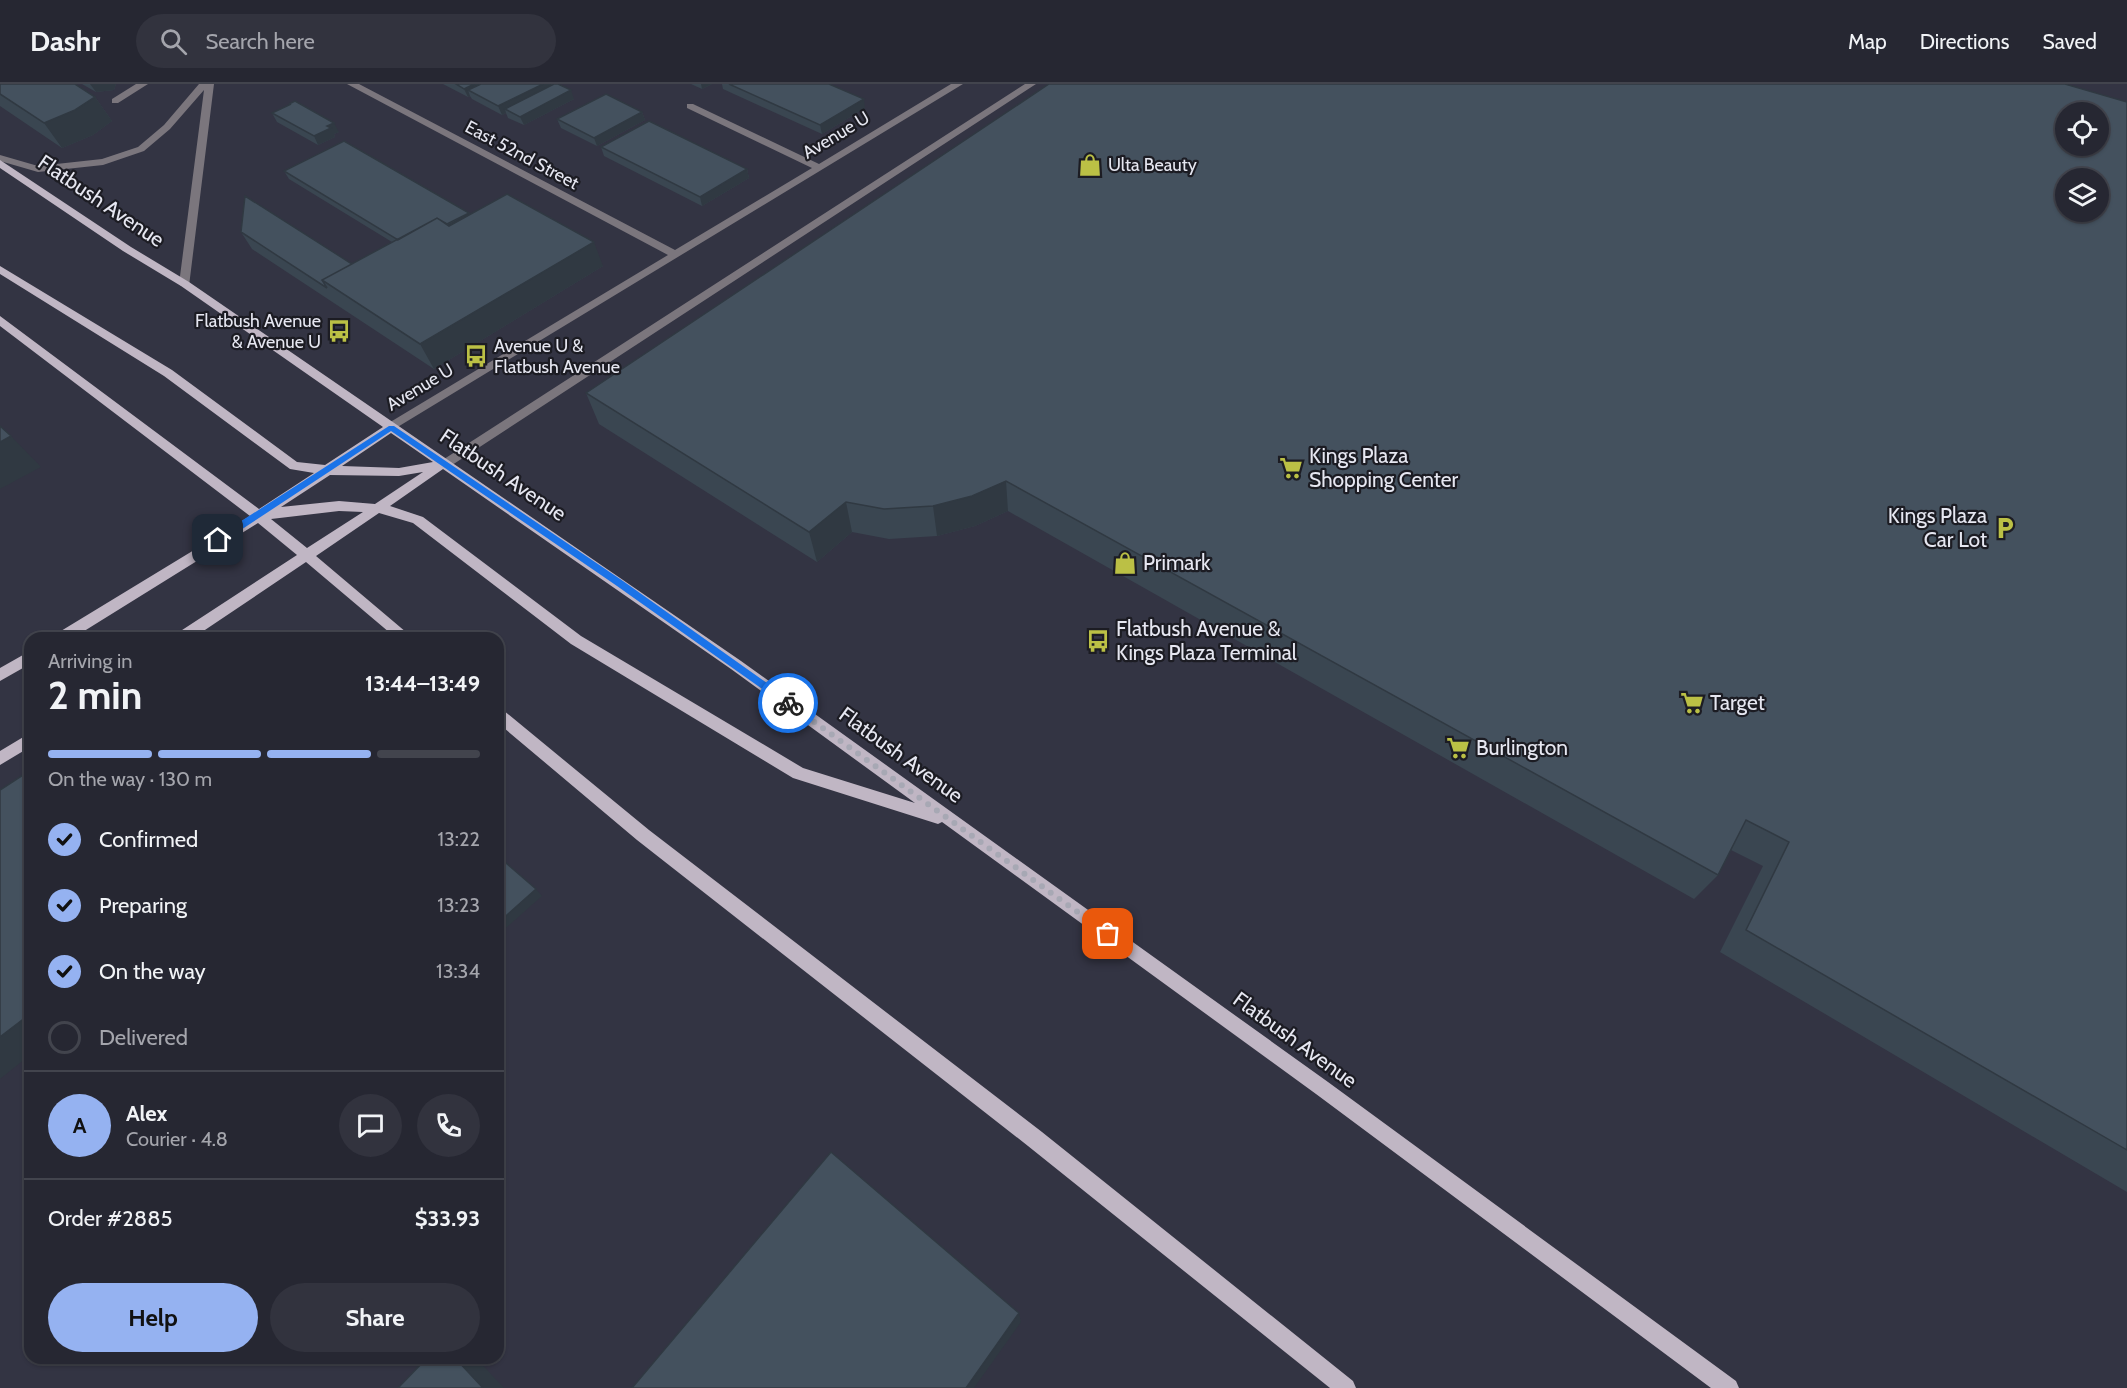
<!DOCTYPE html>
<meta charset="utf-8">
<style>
body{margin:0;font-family:Cabin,sans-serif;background:#32333e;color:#f1f3f6;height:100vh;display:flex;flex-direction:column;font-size:22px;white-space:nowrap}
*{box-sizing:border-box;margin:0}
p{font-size:20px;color:#a4a5ac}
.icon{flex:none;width:33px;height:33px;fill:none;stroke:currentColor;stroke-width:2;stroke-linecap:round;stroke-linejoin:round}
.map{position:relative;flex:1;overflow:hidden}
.side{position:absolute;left:24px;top:548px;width:480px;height:732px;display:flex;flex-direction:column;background:#262732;border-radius:18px;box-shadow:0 2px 4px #0004,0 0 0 2px #42444d}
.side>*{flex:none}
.controls{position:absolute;left:2055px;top:18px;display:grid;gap:12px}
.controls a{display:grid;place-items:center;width:54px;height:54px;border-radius:50%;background:#262732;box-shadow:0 2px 4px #0004,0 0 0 2px #42444d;font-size:30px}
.pin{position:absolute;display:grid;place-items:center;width:51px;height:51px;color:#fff;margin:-26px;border-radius:12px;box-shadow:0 3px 9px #0006}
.courier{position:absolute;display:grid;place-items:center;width:60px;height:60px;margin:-30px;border:4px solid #1a73e8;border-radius:50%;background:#fff;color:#222;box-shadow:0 2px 8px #0007}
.headline em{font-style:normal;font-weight:700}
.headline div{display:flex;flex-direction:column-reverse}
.headline{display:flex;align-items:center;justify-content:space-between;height:102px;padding:0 24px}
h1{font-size:39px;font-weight:700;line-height:45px}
.bar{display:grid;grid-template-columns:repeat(4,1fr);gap:9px 6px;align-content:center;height:72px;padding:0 24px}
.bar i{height:8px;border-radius:4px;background:#42444d}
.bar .current{background:#95b2f1}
.bar p{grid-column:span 4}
.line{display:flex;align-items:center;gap:15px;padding:0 24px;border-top:2px solid #42444d}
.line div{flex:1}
.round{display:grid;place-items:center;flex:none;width:63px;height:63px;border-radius:32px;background:#32333e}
ol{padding:0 24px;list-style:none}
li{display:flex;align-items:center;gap:18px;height:66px}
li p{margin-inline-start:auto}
li .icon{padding:6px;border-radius:50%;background:#95b2f1;color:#111;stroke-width:4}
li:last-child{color:#a4a5ac}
li i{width:33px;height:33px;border:3px solid #42444d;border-radius:50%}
.button{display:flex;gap:12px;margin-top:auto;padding:12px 24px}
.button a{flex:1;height:69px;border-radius:36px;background:#95b2f1;color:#111;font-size:24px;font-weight:700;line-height:69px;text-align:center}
.button a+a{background:#32333e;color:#f1f3f6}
header{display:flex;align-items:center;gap:36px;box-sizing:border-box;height:84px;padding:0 30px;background:#262732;border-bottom:2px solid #42444d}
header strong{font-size:28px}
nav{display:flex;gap:33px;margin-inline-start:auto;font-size:21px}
.search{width:420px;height:54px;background:#32333e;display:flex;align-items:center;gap:15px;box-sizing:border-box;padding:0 21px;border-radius:33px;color:#a4a5ac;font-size:22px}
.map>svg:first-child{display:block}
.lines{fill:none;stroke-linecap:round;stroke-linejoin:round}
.minor{fill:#7b767d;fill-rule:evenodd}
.major{fill:#c0b6c4;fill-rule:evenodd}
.wall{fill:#3a4651}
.shaded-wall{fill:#303942}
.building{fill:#44515e;stroke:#303942;stroke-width:1.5;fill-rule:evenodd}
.route{fill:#1a73e8}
.done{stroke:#a7a8b4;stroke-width:6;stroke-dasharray:0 10.8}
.labels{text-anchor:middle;stroke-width:4.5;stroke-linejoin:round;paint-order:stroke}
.far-street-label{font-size:18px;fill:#e6e7f1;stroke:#1c1c23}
.far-poi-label{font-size:18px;fill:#e6e7f1;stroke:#1c1c23;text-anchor:start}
.street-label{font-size:21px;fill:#e6e7f1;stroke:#1c1c23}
.poi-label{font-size:21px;fill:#e6e7f1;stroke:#1c1c23;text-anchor:start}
</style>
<header>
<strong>Dashr</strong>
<div class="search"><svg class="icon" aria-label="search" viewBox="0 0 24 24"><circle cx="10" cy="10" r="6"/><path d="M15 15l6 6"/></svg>Search here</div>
<nav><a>Map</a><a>Directions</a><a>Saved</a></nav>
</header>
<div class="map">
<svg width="2127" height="1304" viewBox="0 0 2127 1304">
<rect width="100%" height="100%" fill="#333443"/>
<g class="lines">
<!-- minor -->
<path class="minor" d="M136,0H148L118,19H112V15Z
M199,0H214L189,202H181L179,200L204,6L170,45L144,67L103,81L38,88L0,77V71L38,82L102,75L138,63L164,41Z
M347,0H359L675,166L812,84L687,24V20H693L819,80L951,0H963L391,347L385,343L387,340L668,171Z
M1025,0H1036L449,383H441L439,380L441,377Z"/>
<!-- major -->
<path class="major" d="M0,76L131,163L189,198L741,577L1328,998L1736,1297L1739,1304H1711L1316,1010L942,738L938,740L793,694L571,560L413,439L379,429L316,472L413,554H396L306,478L193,554H174L176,550L297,471L258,439L73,554H54L56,550L250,432L0,242V232L259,425L314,389L290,385L164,292L0,190V182L172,286L297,378L325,381L383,343L181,202L123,167L0,84ZM391,349L433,378L399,384L342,382ZM443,385L731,585L915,719L803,684L581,552L423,433L390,422ZM423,388L375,420L339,417L281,423L330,391L399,392ZM339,427L363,428L307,464L271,435Z
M30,567V580L0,597V584Z
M498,624L503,626L649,746L1042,1048L1353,1297L1356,1304H1330L1028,1062L637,756L498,639Z
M30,649V663L0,681V667Z"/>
</g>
<!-- wall -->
<path class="wall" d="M0,0L95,13L112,37L93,51L62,64L0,22Z
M82,0H116L114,6L96,8Z
M443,0H551L574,15L524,41L508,34L506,29L502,31L472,15L470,12L468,13Z
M691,0H712L702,5Z
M722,0H829L865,24L822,50L723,5Z
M2127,18V1108L1720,868L1763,782L1731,766L1718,791L1694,815L1008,427L975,442L937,452L889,455L852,448L817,478L599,340L586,309Z
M289,20L339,48L334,50L335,53L318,61L277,38L272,29L290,21Z
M642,28L645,36L597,62L561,44L557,35Z
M601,63L747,85L749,94L702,122L604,72Z
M284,87L469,129L470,131L603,182L434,285L252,165L241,148L352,180L392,158L289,95Z"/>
<!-- shaded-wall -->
<path class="shaded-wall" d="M90,0H116L114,6L96,8Z
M474,0H495L468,6L470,12L468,13L464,5Z
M543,0H551L553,5L505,25L506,29L502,31L498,22Z
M701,0H712L702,5Z
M571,6L574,15L524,41L520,33Z
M95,13L112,37L93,51L62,64L44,39Z
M864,15L865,24L822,50L820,41Z
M642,28L645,36L597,62L594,54Z
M334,39L339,48L334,50L335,53L318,61L314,52L327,42Z
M747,85L749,94L702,122L700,113Z
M469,129L473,137L408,162Z
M594,158L603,182L434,285L420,260Z
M11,352L41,383L0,405V358Z
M1006,397L1008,427L975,442L937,452L933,422Z
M846,418L852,448L817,478L809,448Z
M536,805L542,812L498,851V839Z
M30,930V971L0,995V953Z
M1019,1229L1021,1238L974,1304H966Z
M455,1274H476L504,1304H483Z"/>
<!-- building -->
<path class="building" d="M0,0H75L95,13L75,26L44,39L0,10Z
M456,0H474L464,5Z
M481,0H543L498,22L468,6Z
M554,0H558L571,6L520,33L505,25Z
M729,0H829L864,15L820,41Z
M1049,0H2065L2127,18V1066L1746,846L1789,758L1746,736L1718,791L1006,397L972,412L933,422L884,425L846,418L809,448L586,309ZM2066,28H2098V62H2066ZM2066,94H2098V128H2066Z
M606,10L642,28L594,54L557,35Z
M295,17L334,39L327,42L331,44L314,52L272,29L291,20H289Z
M649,37L747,85L700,113L601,63Z
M344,57L469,129L447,140L437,134L398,156L284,87Z
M507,110L594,158L420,260L322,196L437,134L449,142Z
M245,112L352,180L322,196L327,204L241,148Z
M0,342L11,352L0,358Z
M23,691L30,699V930L0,953V706Z
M498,772L536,805L498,839Z
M831,1068L1019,1229L966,1304H632Z
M427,1274H455L483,1304H398Z"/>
<!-- route -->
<path class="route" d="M389,342H394L623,497L791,616V621H785L617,502L391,347L221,459H215V454Z"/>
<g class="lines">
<!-- done -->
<path class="done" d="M788,619L1108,850"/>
</g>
<!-- icons -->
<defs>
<g id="shop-bare" transform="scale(1.8)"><path d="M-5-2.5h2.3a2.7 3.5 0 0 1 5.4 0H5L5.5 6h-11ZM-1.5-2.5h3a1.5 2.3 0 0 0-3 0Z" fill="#bbc045" stroke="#1c1c23" stroke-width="2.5" paint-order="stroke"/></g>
<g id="bus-bare" transform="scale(1.8)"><path d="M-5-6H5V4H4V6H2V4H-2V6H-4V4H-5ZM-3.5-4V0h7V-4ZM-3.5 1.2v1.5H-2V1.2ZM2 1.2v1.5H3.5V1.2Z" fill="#bbc045" stroke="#1c1c23" stroke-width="2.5" paint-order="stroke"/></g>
<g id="supermarket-bare" transform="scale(1.8)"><path d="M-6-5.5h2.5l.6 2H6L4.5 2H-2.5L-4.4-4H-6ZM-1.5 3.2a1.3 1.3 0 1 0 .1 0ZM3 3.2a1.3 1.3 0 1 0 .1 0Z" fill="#bbc045" stroke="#1c1c23" stroke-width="2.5" paint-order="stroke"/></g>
<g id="parking-bare" transform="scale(1.8)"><path d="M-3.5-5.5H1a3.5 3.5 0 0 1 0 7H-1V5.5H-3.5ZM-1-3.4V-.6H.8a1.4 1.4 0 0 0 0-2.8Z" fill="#bbc045" stroke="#1c1c23" stroke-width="2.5" paint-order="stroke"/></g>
</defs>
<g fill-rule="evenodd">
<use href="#shop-bare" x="1090" y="81"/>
<use href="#bus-bare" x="339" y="247"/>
<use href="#bus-bare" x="476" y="272"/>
<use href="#supermarket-bare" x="1291" y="384"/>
<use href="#parking-bare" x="2005" y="444"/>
<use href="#shop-bare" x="1125" y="479"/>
<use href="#bus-bare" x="1098" y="557"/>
<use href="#supermarket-bare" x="1692" y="619"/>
<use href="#supermarket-bare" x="1458" y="664"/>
</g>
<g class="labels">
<!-- far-street labels -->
<g class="far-street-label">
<text transform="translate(836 51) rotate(-31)" y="6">Avenue U</text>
<text transform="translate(522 71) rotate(28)" y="6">East 52nd Street</text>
<text transform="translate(420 303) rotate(-31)" y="6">Avenue U</text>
</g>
<!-- far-poi labels -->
<g class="far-poi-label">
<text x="1108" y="87">Ulta Beauty</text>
<text x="321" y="243" text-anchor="end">Flatbush Avenue<tspan x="321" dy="21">&amp; Avenue U</tspan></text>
<text x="494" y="268">Avenue U &amp;<tspan x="494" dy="21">Flatbush Avenue</tspan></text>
</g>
<!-- street labels -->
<g class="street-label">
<text transform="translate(101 117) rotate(34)" y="7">Flatbush Avenue</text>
<text transform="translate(503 391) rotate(34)" y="7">Flatbush Avenue</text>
<text transform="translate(901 671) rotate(36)" y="7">Flatbush Avenue</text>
<text transform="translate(1295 956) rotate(36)" y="7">Flatbush Avenue</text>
</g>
<!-- poi labels -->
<g class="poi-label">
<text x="1309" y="379">Kings Plaza<tspan x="1309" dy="24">Shopping Center</tspan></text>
<text x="1987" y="439" text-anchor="end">Kings Plaza<tspan x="1987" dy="24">Car Lot</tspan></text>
<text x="1143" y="486">Primark</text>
<text x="1116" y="552">Flatbush Avenue &amp;<tspan x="1116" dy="24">Kings Plaza Terminal</tspan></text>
<text x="1710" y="626">Target</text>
<text x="1476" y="671">Burlington</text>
</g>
</g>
</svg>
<div class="controls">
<a><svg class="icon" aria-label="locate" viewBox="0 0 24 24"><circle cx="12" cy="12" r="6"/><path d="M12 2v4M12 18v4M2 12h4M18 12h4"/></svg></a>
<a><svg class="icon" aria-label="layers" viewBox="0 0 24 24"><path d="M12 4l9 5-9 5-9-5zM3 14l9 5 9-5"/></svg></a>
</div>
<div class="pin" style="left:1108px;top:850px;background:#ea580c"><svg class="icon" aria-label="bag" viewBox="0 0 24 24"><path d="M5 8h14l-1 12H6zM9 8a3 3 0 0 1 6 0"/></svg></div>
<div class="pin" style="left:218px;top:456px;background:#1f2937"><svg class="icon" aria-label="home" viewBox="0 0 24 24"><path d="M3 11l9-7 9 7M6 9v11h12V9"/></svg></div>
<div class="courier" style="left:788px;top:619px"><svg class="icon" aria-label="bike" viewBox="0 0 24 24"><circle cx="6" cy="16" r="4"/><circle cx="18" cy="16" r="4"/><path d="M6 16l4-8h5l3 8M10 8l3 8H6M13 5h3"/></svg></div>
<section class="side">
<div class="headline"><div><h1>2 min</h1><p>Arriving in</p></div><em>13:44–13:49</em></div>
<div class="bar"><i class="current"></i><i class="current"></i><i class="current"></i><i></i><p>On the way · 130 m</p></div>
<ol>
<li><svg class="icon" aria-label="check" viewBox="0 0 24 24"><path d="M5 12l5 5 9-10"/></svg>Confirmed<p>13:22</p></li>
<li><svg class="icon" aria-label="check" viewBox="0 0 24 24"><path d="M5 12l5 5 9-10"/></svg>Preparing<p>13:23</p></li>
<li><svg class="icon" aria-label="check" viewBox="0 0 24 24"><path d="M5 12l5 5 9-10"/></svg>On the way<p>13:34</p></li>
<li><i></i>Delivered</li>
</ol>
<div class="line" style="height:108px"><b class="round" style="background:#95b2f1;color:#111">A</b><div><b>Alex</b><p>Courier · 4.8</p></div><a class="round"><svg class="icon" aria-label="chat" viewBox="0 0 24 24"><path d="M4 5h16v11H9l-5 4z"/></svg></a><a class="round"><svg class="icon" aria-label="phone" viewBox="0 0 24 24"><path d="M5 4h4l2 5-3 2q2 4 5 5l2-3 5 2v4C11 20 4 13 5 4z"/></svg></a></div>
<div class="line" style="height:78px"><div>Order #2885</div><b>$33.93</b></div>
<div class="button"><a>Help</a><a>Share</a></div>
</section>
</div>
